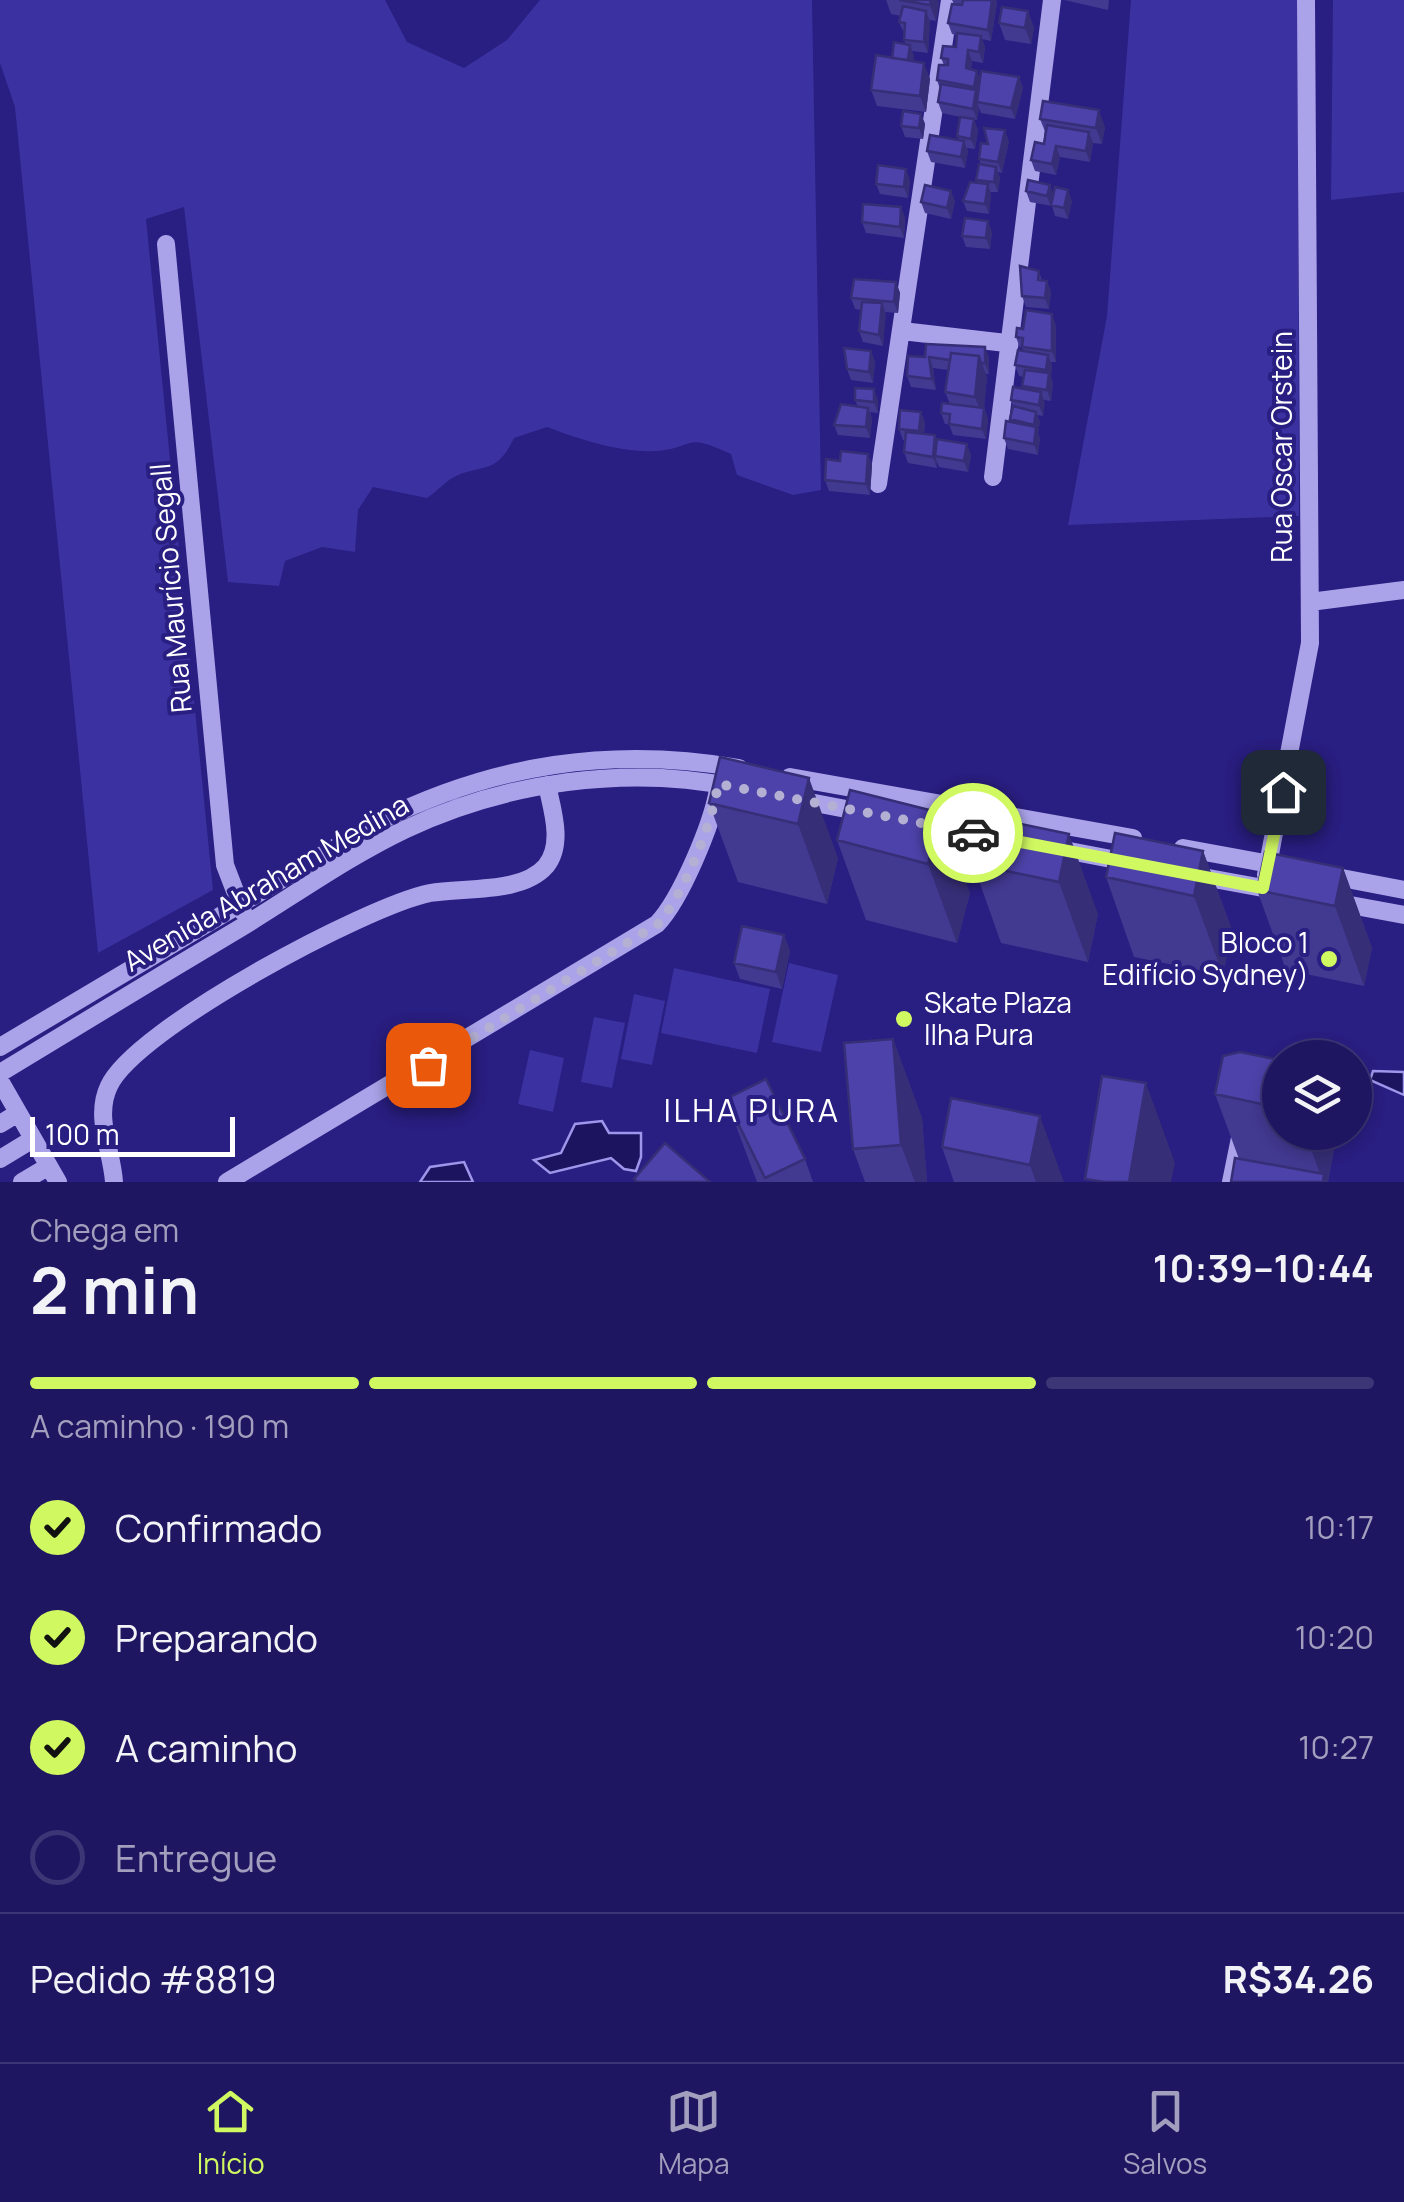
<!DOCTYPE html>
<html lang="pt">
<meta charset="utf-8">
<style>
body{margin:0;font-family:Manrope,sans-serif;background:#2c236a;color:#f1f3f6;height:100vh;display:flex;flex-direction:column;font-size:38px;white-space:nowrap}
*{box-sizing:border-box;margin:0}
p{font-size:32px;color:#a19fbd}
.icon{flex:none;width:55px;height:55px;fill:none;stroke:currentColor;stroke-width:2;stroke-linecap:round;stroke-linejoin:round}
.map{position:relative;height:1182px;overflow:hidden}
.drawer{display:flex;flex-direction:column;background:#1f1661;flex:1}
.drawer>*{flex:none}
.controls{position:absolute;left:1262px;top:1040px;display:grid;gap:20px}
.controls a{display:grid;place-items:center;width:110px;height:110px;border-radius:50%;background:#1f1661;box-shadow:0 5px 15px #0003,0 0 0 2px #3c3576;font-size:50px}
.scale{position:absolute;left:30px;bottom:25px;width:205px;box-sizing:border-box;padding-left:10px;border:5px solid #fff;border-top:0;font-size:28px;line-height:35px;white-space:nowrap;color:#fff;-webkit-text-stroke:8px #291e81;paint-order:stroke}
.pin{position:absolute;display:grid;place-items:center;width:85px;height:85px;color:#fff;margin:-42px;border-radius:20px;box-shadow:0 5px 15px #0006}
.courier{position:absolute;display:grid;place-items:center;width:100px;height:100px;margin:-50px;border:8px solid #d0f861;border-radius:50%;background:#fff;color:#222;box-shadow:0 2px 12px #0007}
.summary em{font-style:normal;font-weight:700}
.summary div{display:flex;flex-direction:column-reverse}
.summary{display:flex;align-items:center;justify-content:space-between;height:170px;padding:0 30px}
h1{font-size:65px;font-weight:700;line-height:75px}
.bar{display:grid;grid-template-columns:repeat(4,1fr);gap:15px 10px;align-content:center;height:120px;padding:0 30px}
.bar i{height:12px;border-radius:8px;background:#3c3576}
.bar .current{background:#d0f861}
.bar p{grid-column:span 4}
.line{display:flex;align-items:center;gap:25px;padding:0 30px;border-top:2px solid #3c3576}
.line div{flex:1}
ol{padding:0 30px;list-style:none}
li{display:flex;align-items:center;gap:30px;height:110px}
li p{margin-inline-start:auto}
li .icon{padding:10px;border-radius:50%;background:#d0f861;color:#111;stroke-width:4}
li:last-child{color:#a19fbd}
li i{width:55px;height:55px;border:5px solid #3c3576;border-radius:50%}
.tab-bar{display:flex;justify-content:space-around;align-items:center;height:140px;border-top:2px solid #3c3576;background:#1f1661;font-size:28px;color:#a19fbd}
.tab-bar a{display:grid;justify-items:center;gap:5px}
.tab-bar .current{color:#d0f861}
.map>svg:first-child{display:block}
.green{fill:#3c31a0}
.water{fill:#1d1460;stroke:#9e96eb;stroke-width:2.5}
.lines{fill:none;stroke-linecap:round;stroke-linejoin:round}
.minor{stroke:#aaa3e9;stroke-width:18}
.wall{fill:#423991}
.shaded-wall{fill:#362e76}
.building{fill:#4d42a9;stroke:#362e76;stroke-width:2.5}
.done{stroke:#b4b0d3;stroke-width:10;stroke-dasharray:0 18}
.route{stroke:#d0f861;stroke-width:12}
.poi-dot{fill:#d0f861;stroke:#291e81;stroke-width:4}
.labels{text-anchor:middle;stroke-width:8;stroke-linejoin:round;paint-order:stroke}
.street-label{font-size:28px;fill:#fff;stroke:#291e81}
.poi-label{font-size:28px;fill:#fff;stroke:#291e81;text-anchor:end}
.quarter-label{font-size:32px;letter-spacing:2.5px;fill:#fff;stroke:#291e81}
</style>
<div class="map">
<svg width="1404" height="1182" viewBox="0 0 1404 1182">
<rect width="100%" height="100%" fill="#291e81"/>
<!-- green -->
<path class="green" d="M0,0H385L407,42L464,68L507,40L540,0H812L821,490L793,495L737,475L731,454C682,431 697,448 655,451C621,453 578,439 547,427L514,438C496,476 483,463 454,477C445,482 436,492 427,498L373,487L358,510L355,552L322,547L285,561L279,586L228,582L184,207L146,219L213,890L98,953L15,107L0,63Z
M1131,0H1298L1299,516L1068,525L1107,316Z
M1333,0H1404V192L1331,200Z
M789,963L838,975L821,1052L772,1042Z
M674,968L770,989L757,1053L661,1033Z
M634,994L665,1001L652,1065L621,1059Z
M594,1017L625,1023L612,1088L581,1082Z
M530,1050L564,1058L553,1112L518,1104Z"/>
<!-- water -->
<path class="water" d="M1373,1071L1404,1072V1095L1370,1080Z
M602,1121L609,1133H641V1157L636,1171L624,1169L611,1158L550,1173L534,1160L561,1153L575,1124Z
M464,1162L473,1182H420L430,1167Z"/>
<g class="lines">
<!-- minor -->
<path class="minor" d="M166,244L225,865L243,912
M902,331L1006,343
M993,477L1052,0
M878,484L950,0
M1310,602L1404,590
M790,777L1133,838
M799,800L867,813
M926,824L999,838
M1054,848L1132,863
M1183,848L1286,867
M1192,875L1279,891
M1266,875L1310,643L1306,0
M1326,875L1404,890
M1334,902L1404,915
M0,1047L378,822C494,764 612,746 739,768
M0,1073C81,1024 161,975 242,927C296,894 349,856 406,829C506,782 626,765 734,787
M0,1081L58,1182
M0,1124L18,1113
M0,1159L33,1139
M22,1182L49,1166
M114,1182C112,1150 94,1117 109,1086C135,1029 366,906 430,893C464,887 522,894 546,866C564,844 552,809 547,785
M227,1182L657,924C681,899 712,824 718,790
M1231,1182L1241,1133"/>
</g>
<!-- wall -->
<path class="wall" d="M886,0H938L939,4L936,21L930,20L928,53L912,51L913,61L930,79L926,112L877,106L871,90L892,58L905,44L904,33L899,22L901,16L891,14Z
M952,0H996L997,3L991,41L982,39L985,47L983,63L972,61L971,70L980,79L1019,77L1023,88L1015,119L981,113L979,108L977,120H974L978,130L975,149L967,148L968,152L965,168L931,162L927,151L959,140L957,136L960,117L942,113L938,102L940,89L937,80L944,65L941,58L956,47L957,35L952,34L948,23L954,4Z
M1064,0H1109L1108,10Z
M1028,11L1034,28L1031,44L1005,40L999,23Z
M921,114L925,124L923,139L905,137L901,126Z
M1040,119L1105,127L1102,144L1093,143L1090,162L1060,157L1056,175L1035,171L1031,160L1044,144L1046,134Z
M1009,141L1002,173L998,172L1000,178L998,192H990L991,195L989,214L967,211L963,201L978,183L976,180L981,165L979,159L988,144Z
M910,180L908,198L880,194L876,184Z
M1026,191L1072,201L1068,219L1055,216L1052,206L1030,202Z
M955,201L951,219L925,213L921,202Z
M901,207L905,218L904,238L866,233L862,222Z
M992,232L990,249L966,247L962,236Z
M1039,271L1042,281H1047L1051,292L1049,309L1026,307L1022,296Z
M896,282L900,293L898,313L885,312L883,346L863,342L859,331L861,310L855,309L851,298Z
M1056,325V362H1051L1052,366L1051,376L1053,384L1051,401L1044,400L1043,416L1037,415L1040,422L1038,433L1040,438L1038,455L1008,449L1004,438L1011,422L1010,419L1013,406L1011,400L1023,389L1024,377L1019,376L1015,365L1023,351L1022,348H1020L1016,337L1023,329Z
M985,347L989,358V374H985L987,377L984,408L988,419L986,439L953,435L949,424H945L941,413L950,404L945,392L948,370L933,368L936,390L911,387L907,376L925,357Z
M871,351L875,362L873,383L851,380L847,369Z
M855,400H878V413L870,412L872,419L870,438L838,435L834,425L858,407Z
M921,412L925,423L924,434L971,455L968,472L939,467L937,462V468L908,463L904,452L906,440H903L899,429Z
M868,454L872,465L870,495L829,491L825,480L840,461Z
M720,757L838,858L827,904L738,882L709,803Z
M850,790L970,893L957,943L866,920L837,840Z
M983,816L1098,914L1088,962L1001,943L973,864Z
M1203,851L1232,930L1223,975L1134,957L1106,877Z
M1343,868L1372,948L1364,986L1286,970L1257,890Z
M784,935L790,951L782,989L740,979L734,963Z
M893,1039L922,1118L927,1182H865L853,1149Z
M1280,1060V1132H1330L1335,1144L1328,1182L1239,1159L1215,1094Z
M951,1098L1064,1182H954L942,1147Z
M726,1099L805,1159L813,1182H757Z"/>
<!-- shaded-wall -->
<path class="shaded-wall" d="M931,0H938L939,4L936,21L930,5Z
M992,0H996L997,3L991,41L988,30Z
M926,11L930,22L928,53L924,42Z
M1028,11L1034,28L1031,44L1025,28Z
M981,36L985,47L983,63L979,52Z
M910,45L914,56L912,71L908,61Z
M968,50L972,61L970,79L966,68Z
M924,63L930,79L926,112L920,96Z
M977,71L981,82L977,102L979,108L977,120L973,109L976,93L974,87Z
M1019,77L1023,88L1015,119L1011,108Z
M1099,110L1105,127L1102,144L1096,128Z
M921,114L925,124L923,139L919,128Z
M974,119L978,130L975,149L971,139Z
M1005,130L1009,141L1002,173L998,162Z
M1089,132L1093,143L1090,162L1086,151Z
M964,141L968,152L965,168L961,157Z
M1056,146L1060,157L1056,175L1052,164Z
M996,167L1000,178L998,192L994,182Z
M906,169L910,180L908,198L904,187Z
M988,184L991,195L989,214L985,204Z
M1050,185L1054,196L1051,207L1047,196Z
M1068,190L1072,201L1068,219L1064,208Z
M951,191L955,201L951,219L947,208Z
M901,207L905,218L904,238L900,227Z
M988,221L992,232L990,249L986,238Z
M1047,281L1051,292L1049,309L1045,298Z
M896,282L900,293L898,313L894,302Z
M882,303L886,314L883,346L879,335Z
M1052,314L1056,325V362L1052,351Z
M985,347L989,358V374L985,363Z
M871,351L875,362L873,383L869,372Z
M1048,355L1052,366L1051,376L1053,384L1051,401L1047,390L1049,378L1046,370Z
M979,356L987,377L983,418L975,397Z
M929,357L933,368L936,390L932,379Z
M874,389L878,400V413L874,402Z
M1041,392L1045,403L1043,416L1039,405Z
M868,408L872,419L870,438L866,427Z
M984,408L988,419L986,439L982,429Z
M921,412L925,423L923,442L919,431Z
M1036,412L1040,422L1038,433L1040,438L1038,455L1034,444L1036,430L1034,425Z
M935,435L939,446L935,456L937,462V468L933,457Z
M967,444L971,455L968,472L964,461Z
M868,454L872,465L870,495L866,484Z
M809,778L838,858L827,904L798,824Z
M941,813L970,893L957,943L928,864Z
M1069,834L1098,914L1088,962L1059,882Z
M1203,851L1232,930L1223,975L1194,896Z
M1343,868L1372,948L1364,986L1335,906Z
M784,935L790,951L782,989L776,972Z
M893,1039L922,1118L927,1182H915L901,1145Z
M1146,1083L1175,1163L1171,1182H1129Z
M1040,1116L1064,1182H1036L1030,1165Z
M1305,1132H1330L1335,1144L1328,1182H1323Z"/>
<!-- building -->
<path class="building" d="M899,0H931L930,5Z
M963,0H992L988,30L948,23L952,4L962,5Z
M903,6L926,11L924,42L904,40L905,23L899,22Z
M1002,7L1028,11L1025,28L999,23Z
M957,33L981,36L979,52L968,50L966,68L977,71L974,87L937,80L939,65H948V59L941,58L943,46L956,47Z
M894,42L910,45L908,60L892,58Z
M876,55L924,63L920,96L871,90Z
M981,71L1019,77L1011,108L977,102Z
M941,84L976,90L973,109L938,102Z
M1043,101L1099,110L1096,128L1040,119Z
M903,111L921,114L919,128L901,126Z
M960,117L974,119L971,139L957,136Z
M1047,125L1089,132L1086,151L1056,146L1052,164L1031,160L1035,142L1044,144Z
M984,128L1005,130L998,162L979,159L981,143L988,144Z
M930,135L964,141L961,157L927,151Z
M979,164L996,167L994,182L976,180Z
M878,165L906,169L904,187L876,184Z
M1028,180L1050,185L1047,196L1026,191Z
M970,182L988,184L985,204L963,201Z
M925,185L951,191L947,208L921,202Z
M1055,187L1068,190L1064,208L1051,205Z
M863,204L901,207L900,227L862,222Z
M965,218L988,221L986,238L962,236Z
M1020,266L1039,271L1038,280L1047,281L1045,298L1022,296Z
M854,279L896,282L894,302L851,298Z
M862,302L882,303L879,335L859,331Z
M1026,310L1052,314V351L1022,347L1023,338L1016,337L1017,328L1023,329Z
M926,344L985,347V363H981L979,356L951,353L950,360L929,357L932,379L907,376L908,356L925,357Z
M844,348L871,351L869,372L847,369Z
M1018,350L1048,355L1046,370L1015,365Z
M951,353L979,356L975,397L945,392Z
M1025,370L1049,373L1047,390L1022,386Z
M1013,387L1041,392L1039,405L1011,400Z
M855,388L874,389V402L855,400Z
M942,403L984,408L982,429L949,424L950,414L941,413Z
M841,404L868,408L866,427L834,425Z
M1013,406L1036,412L1034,425L1010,419Z
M900,410L921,412L919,431L899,429Z
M1006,421L1036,427L1034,444L1004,438Z
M906,432L935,435L933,457L904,452Z
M937,439L967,444L964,461L935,456Z
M841,451L868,454L866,484L825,480L826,459L840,461Z
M720,757L809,778L798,824L709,803Z
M850,790L941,813L928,864L837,840Z
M983,816L1069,834L1059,882L973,864Z
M1115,833L1203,851L1194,896L1106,877Z
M1265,852L1343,868L1335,906L1257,890Z
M742,926L784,935L776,972L734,963Z
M893,1039L901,1145L853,1149L844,1043Z
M1240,1052L1280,1060V1108L1215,1094L1223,1056Z
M1102,1076L1146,1083L1129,1182H1105L1085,1179Z
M766,1079L805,1159L765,1178L726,1099Z
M951,1098L1040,1116L1030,1165L942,1147Z
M665,1143L710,1182H637L634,1179Z
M1235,1158L1324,1174L1323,1182H1231Z"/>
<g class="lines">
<!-- done -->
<path class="done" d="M428,1065L658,924C683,896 713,822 718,784L973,833"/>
<!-- route -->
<path class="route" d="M973,833L1263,888L1283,792"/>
</g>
<!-- markers -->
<g class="poi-dot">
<circle cx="1329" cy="959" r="10"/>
<circle cx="904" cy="1019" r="10"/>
</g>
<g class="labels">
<!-- street labels -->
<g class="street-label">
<text transform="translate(1282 447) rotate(-90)" y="10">Rua Oscar Orstein</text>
<text transform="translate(171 588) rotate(-95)" y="10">Rua Maurício Segall</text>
<text transform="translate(266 883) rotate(-30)" y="10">Avenida Abraham Medina</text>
</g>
<!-- poi labels -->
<g class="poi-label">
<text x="1309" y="953">Bloco 1<tspan x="1309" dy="32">Edifício Sydney)</tspan></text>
<text x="924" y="1013" text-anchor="start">Skate Plaza<tspan x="924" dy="32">Ilha Pura</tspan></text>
</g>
<!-- quarter labels -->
<g class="quarter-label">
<text x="752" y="1122">ILHA PURA</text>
</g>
</g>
</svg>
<div class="controls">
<a><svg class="icon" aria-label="layers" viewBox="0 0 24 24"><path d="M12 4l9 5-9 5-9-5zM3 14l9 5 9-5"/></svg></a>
</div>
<div class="scale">100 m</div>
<div class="pin" style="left:428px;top:1065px;background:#ea580c"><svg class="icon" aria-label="bag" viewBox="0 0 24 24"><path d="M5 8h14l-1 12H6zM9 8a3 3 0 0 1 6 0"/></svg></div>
<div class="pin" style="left:1283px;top:792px;background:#1f2937"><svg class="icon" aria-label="home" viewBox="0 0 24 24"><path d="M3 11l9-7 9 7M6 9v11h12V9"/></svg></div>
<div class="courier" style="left:973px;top:833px"><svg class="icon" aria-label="car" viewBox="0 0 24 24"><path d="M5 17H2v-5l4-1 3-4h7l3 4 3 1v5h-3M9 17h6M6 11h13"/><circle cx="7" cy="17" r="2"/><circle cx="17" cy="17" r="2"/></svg></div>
</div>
<section class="drawer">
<div class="summary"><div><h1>2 min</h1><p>Chega em</p></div><em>10:39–10:44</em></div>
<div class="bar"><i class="current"></i><i class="current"></i><i class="current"></i><i></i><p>A caminho · 190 m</p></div>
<ol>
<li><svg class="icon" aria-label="check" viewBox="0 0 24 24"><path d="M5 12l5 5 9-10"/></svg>Confirmado<p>10:17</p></li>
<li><svg class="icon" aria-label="check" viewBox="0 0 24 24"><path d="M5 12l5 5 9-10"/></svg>Preparando<p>10:20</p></li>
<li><svg class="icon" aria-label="check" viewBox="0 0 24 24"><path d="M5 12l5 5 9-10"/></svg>A caminho<p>10:27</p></li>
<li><i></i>Entregue</li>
</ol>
<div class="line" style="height:130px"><div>Pedido #8819</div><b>R$34.26</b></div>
</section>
<nav class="tab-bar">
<a class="current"><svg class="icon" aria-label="home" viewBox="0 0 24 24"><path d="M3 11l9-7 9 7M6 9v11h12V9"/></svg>Início</a>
<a><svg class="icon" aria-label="map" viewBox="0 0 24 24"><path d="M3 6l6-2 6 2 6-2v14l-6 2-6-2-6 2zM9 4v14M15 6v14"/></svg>Mapa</a>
<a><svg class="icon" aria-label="saved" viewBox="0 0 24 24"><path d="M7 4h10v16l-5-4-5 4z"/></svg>Salvos</a>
</nav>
